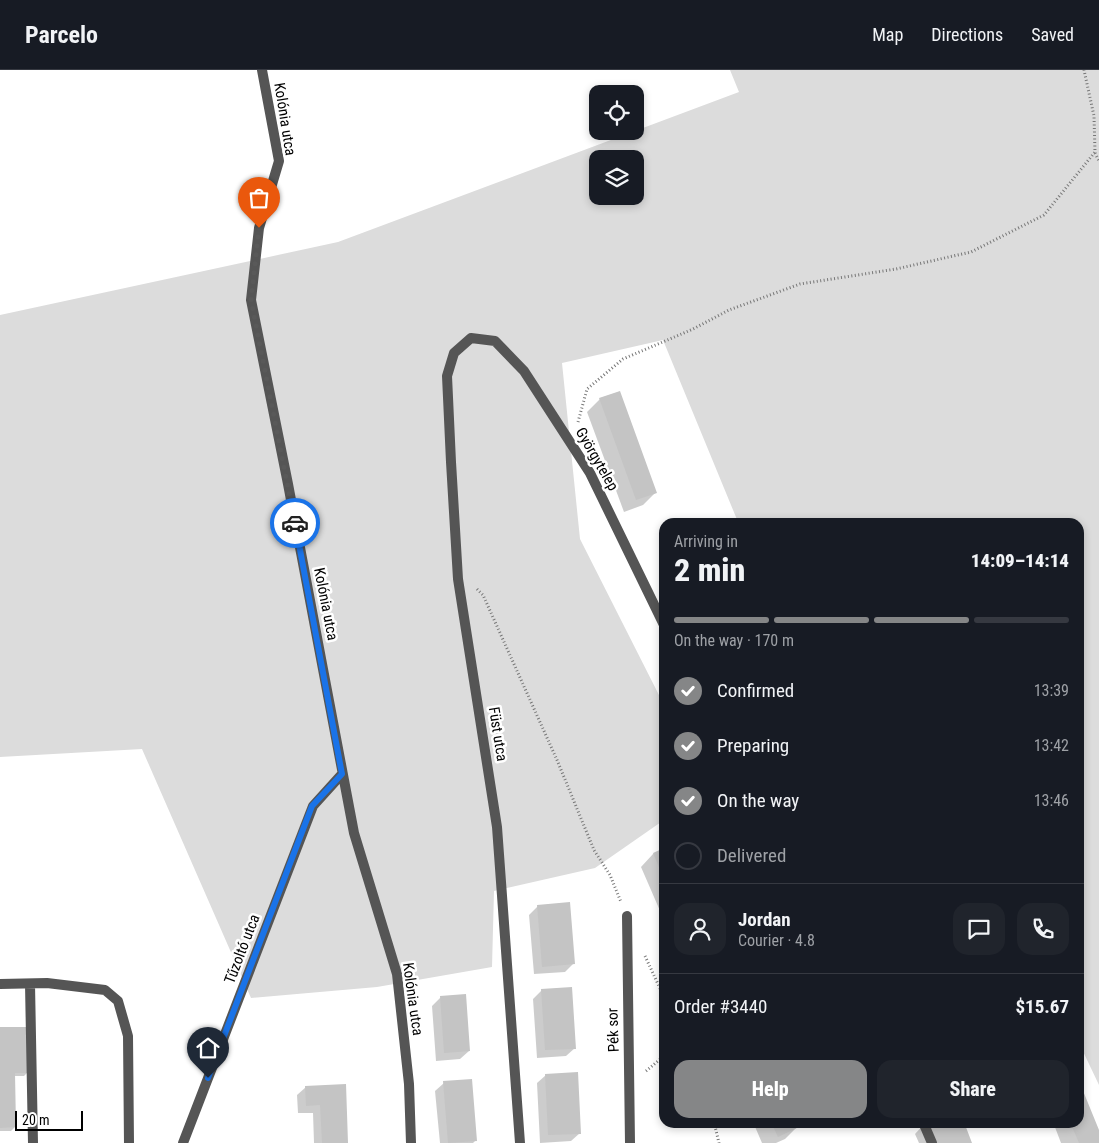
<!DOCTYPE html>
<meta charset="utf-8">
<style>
body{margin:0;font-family:"Roboto Condensed",sans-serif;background:#20242c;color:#f1f3f6;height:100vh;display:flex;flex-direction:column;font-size:19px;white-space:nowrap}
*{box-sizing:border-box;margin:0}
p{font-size:16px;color:#9ea1a6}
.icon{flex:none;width:28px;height:28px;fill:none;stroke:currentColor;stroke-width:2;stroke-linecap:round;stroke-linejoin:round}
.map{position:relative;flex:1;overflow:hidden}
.panel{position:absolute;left:659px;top:448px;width:425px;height:610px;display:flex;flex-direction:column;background:#171b24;border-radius:15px;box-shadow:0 2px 8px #0003}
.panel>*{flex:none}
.controls{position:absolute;left:589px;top:15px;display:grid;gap:10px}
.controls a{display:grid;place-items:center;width:55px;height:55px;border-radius:10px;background:#171b24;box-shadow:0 2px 8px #0003;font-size:25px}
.scale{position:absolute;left:15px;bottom:12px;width:68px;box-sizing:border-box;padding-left:5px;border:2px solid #000;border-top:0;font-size:14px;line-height:18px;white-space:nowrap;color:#000;-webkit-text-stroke:4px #fff;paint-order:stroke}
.pin{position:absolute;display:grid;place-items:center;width:42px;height:42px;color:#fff;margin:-51px -21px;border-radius:50% 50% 50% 0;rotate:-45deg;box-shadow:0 0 5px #0007}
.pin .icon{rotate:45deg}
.courier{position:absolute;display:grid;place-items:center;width:50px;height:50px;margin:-25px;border:4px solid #1a73e8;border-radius:50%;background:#fff;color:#222;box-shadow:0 1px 6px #0007}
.summary em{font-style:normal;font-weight:800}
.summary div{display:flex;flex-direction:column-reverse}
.summary{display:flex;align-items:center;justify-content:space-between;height:85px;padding:0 15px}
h1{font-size:32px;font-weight:800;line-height:38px}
.bar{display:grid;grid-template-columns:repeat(4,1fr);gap:8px 5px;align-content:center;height:60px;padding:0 15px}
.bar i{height:6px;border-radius:4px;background:#363941}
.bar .current{background:#858687}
.bar p{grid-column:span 4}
.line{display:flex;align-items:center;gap:12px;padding:0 15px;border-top:1px solid #363941}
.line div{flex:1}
.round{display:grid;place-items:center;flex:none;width:52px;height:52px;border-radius:15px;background:#20242c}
ol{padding:0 15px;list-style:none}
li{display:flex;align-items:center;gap:15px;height:55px}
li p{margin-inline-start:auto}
li .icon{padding:5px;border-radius:50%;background:#858687;color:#fff;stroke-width:4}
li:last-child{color:#9ea1a6}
li i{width:28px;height:28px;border:2px solid #363941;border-radius:50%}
.action{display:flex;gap:10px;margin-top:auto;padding:10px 15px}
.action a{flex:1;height:58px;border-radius:15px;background:#858687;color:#fff;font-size:20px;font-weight:800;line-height:58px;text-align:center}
.action a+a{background:#20242c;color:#f1f3f6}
header{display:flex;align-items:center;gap:30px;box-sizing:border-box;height:70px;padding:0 25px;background:#171b24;border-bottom:1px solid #363941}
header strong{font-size:24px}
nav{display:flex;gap:28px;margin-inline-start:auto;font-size:18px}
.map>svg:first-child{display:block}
.green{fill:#dcdcdc;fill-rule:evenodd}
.shadow{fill:#0003}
.building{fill:#c4c4c4}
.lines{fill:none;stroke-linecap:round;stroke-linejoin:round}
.path{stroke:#777;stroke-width:3;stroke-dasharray:1 2.5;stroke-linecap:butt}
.service{stroke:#555;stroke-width:10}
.minor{stroke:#555;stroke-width:10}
.done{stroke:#595959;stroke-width:5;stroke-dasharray:0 9}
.route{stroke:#1a73e8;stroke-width:6}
.labels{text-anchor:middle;stroke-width:5;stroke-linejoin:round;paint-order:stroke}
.street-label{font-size:15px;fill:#000;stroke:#fff}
</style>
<header>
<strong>Parcelo</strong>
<nav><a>Map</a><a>Directions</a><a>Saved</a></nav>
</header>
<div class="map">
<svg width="1099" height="1073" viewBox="0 0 1099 1073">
<rect width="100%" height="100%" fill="#fff"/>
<!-- green -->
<path class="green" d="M730,0H1099V1015L1079,973V452H738L663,270L562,293L580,469L664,635V750L595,798L494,821L492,897L377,917L251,928L142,679L0,687V245L338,172L739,22ZM598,89H635V126H598Z"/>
<!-- shadow -->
<path class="shadow" d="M600,329L656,422L643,435L624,442L587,342Z
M664,779V850L641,797L653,784Z
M538,836L573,894L565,902L534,904L529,845Z
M542,920L575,978L566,986L537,988L533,929Z
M441,927L469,981L460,989L436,991L432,936Z
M0,959L28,1002L24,1006H14L15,1057L11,1061H0Z
M546,1005L580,1063L571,1071L540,1073L537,1013Z
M444,1013L476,1070L473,1073H440L435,1021Z
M345,1015L347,1073H314L313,1043H298L297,1025L306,1017Z
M1079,1015L1099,1063V1073H1061L1053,1052H1079Z
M753,1052H796L798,1056L785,1069L776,1073H762Z
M926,1052L971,1073H919L915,1064Z"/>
<!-- building -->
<path class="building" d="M620,321L657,423L636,430L599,328Z
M664,778V809L653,783Z
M570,832L575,894L542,897L537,835Z
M572,917L576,979L545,980L541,919Z
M466,924L470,981L444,983L440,926Z
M0,957H29V1003H15L16,1057L0,1058Z
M578,1002L581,1064L548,1065L545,1004Z
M472,1009L477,1071L448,1073L443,1011Z
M1079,1011L1099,1060V1073H1079L1070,1052H1079Z
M346,1014L348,1073H322L320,1035L306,1036L305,1016Z
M771,1052H797L799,1057L778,1067Z
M928,1052H964L972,1073H937Z"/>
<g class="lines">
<!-- path -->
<path class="path" d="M1095,83L1099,91
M578,352L587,319L623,289L693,259L729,240L800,214L896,199L971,182L1044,145L1095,82L1094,46L1084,0
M477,519L483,525L557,690L594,780L610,805L621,832
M645,886L664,927
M646,1001L664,986
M714,1052L719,1073"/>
<!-- service -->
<path class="service" d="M0,914L47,913L105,920L118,931L128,966L129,1073
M30,914L33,1073"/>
<!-- minor -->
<path class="minor" d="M262,0L279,91L259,158L251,230L288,414L354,763L397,904L409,1014L411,1073
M627,846L630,1073
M923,1052L932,1073
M183,1073L313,736L342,704
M520,1073L497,757L458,509L451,392L447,306L454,283L471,268L495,271L524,301L590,403L664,555"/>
</g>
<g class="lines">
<!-- done -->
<path class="done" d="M259,158L251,230L295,453"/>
<!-- route -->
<path class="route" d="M208,1008L312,736L342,704L295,453"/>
</g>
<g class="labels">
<!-- street labels -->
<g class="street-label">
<text transform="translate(285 49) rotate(81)" y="5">Kolónia utca</text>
<text transform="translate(597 389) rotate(60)" y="5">Györgytelep</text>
<text transform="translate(326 534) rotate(79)" y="5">Kolónia utca</text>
<text transform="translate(498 664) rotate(81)" y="5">Füst utca</text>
<text transform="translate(242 879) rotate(-69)" y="5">Tűzoltó utca</text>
<text transform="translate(413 929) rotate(82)" y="5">Kolónia utca</text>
<text transform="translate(613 960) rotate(-92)" y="5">Pék sor</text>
</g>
</g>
</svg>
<div class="controls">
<a><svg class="icon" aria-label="locate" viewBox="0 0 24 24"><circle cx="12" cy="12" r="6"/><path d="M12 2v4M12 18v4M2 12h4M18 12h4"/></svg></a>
<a><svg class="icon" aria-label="layers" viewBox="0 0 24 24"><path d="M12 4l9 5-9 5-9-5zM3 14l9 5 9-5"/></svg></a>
</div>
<div class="scale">20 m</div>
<div class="pin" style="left:259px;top:158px;background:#ea580c"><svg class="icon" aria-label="bag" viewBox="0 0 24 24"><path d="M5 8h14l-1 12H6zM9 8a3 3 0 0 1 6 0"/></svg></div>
<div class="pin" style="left:208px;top:1008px;background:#1f2937"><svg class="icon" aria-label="home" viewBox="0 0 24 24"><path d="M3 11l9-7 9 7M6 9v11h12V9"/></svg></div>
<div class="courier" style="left:295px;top:453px"><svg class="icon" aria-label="car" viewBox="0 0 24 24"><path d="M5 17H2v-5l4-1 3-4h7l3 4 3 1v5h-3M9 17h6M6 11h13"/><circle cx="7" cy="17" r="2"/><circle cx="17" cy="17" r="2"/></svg></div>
<section class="panel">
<div class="summary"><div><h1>2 min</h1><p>Arriving in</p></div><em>14:09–14:14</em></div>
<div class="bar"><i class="current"></i><i class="current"></i><i class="current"></i><i></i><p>On the way · 170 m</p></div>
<ol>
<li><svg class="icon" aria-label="check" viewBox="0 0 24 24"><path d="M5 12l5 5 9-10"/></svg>Confirmed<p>13:39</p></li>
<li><svg class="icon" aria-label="check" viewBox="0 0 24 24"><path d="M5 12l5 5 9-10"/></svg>Preparing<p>13:42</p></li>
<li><svg class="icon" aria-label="check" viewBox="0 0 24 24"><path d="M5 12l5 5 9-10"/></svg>On the way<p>13:46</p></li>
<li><i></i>Delivered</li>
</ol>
<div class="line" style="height:90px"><a class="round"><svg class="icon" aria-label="person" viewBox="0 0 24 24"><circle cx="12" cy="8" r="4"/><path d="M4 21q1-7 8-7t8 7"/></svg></a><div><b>Jordan</b><p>Courier · 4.8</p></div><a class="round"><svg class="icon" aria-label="chat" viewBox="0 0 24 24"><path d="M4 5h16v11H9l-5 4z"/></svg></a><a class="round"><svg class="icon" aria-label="phone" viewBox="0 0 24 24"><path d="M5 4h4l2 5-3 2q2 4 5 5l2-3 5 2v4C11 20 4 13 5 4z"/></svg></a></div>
<div class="line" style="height:65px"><div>Order #3440</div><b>$15.67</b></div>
<div class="action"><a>Help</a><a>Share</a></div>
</section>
</div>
